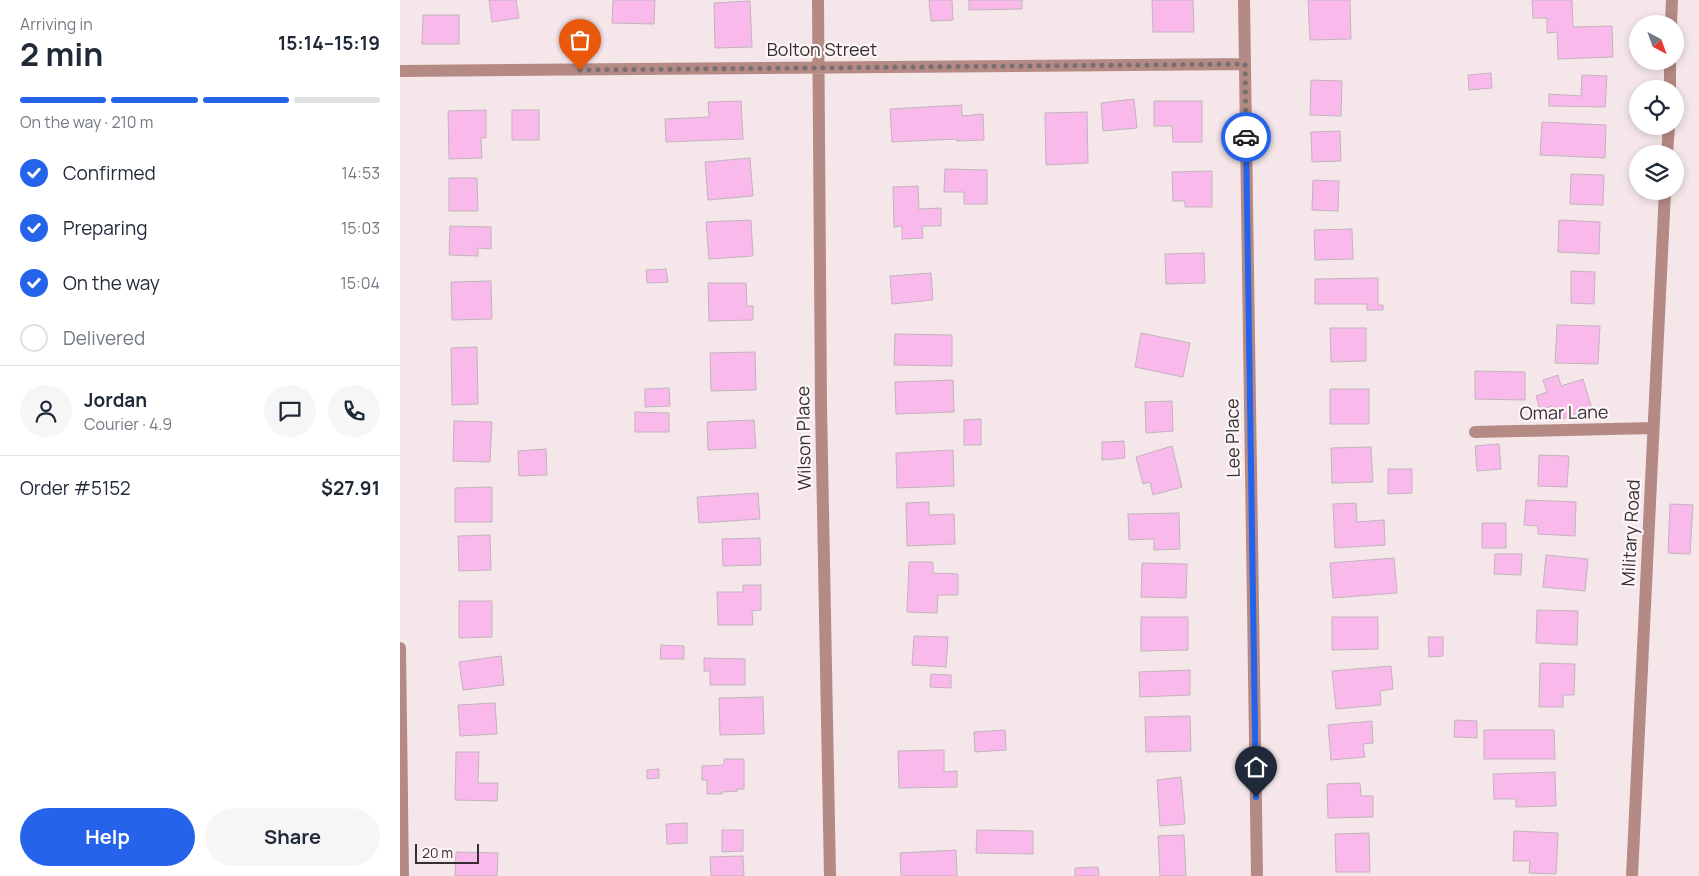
<!DOCTYPE html>
<meta charset="utf-8">
<style>
body{margin:0;font-family:Manrope,sans-serif;background:#f6f6f7;color:#1f2937;height:100vh;display:flex;flex-direction:column;font-size:19px;white-space:nowrap}
*{box-sizing:border-box;margin:0}
p{font-size:16px;color:#747a83}
.icon{flex:none;width:28px;height:28px;fill:none;stroke:currentColor;stroke-width:2;stroke-linecap:round;stroke-linejoin:round}
.map{position:relative;flex:1;overflow:hidden}
.side{display:flex;flex-direction:column;background:#fff;width:400px}
.side>*{flex:none}
.needle{width:32px;rotate:139deg}
.tools{position:absolute;left:1229px;top:15px;display:grid;gap:10px}
.tools a{display:grid;place-items:center;width:55px;height:55px;border-radius:50%;background:#fff;box-shadow:0 2px 8px #0003;font-size:25px}
.scale{position:absolute;left:15px;bottom:12px;width:64px;box-sizing:border-box;padding-left:5px;border:2px solid #352f31;border-top:0;font-size:14px;line-height:18px;white-space:nowrap;color:#352f31;-webkit-text-stroke:4px #fef5f7;paint-order:stroke}
.pin{position:absolute;display:grid;place-items:center;width:42px;height:42px;color:#fff;margin:-51px -21px;border-radius:50% 50% 50% 0;rotate:-45deg;box-shadow:0 0 5px #0007}
.pin .icon{rotate:45deg}
.courier{position:absolute;display:grid;place-items:center;width:50px;height:50px;margin:-25px;border:4px solid #2563eb;border-radius:50%;background:#fff;color:#222;box-shadow:0 1px 6px #0007}
.summary em{font-style:normal;font-weight:700}
.summary div{display:flex;flex-direction:column-reverse}
.summary{display:flex;align-items:center;justify-content:space-between;height:85px;padding:0 20px}
h1{font-size:32px;font-weight:700;line-height:38px}
.bar{display:grid;grid-template-columns:repeat(4,1fr);gap:8px 5px;align-content:center;height:60px;padding:0 20px}
.bar i{height:6px;border-radius:4px;background:#e0e1e3}
.bar .current{background:#2563eb}
.bar p{grid-column:span 4}
.line{display:flex;align-items:center;gap:12px;padding:0 20px;border-top:1px solid #e0e1e3}
.line div{flex:1}
.round{display:grid;place-items:center;flex:none;width:52px;height:52px;border-radius:26px;background:#f6f6f7}
ol{padding:0 20px;list-style:none}
li{display:flex;align-items:center;gap:15px;height:55px}
li p{margin-inline-start:auto}
li .icon{padding:5px;border-radius:50%;background:#2563eb;color:#fff;stroke-width:4}
li:last-child{color:#747a83}
li i{width:28px;height:28px;border:2px solid #e0e1e3;border-radius:50%}
.cta{display:flex;gap:10px;margin-top:auto;padding:10px 20px}
.cta a{flex:1;height:58px;border-radius:30px;background:#2563eb;color:#fff;font-size:20px;font-weight:700;line-height:58px;text-align:center}
.cta a+a{background:#f6f6f7;color:#1f2937}
main{display:flex;flex:1;min-height:0}
.map>svg:first-child{display:block}
.building{fill:#f9b9ea;stroke:#c0b5bd}
.lines{fill:none;stroke-linecap:round;stroke-linejoin:round}
.minor{stroke:#b58984;stroke-width:12}
.done{stroke:#786f72;stroke-width:5;stroke-dasharray:0 9}
.route{stroke:#2563eb;stroke-width:6}
.labels{text-anchor:middle;stroke-width:4.5;stroke-linejoin:round;paint-order:stroke}
.street-label{font-size:18px;fill:#352f31;stroke:#fef5f7}
</style>
<main>
<section class="side">
<div class="summary"><div><h1>2 min</h1><p>Arriving in</p></div><em>15:14–15:19</em></div>
<div class="bar"><i class="current"></i><i class="current"></i><i class="current"></i><i></i><p>On the way · 210 m</p></div>
<ol>
<li><svg class="icon" aria-label="check" viewBox="0 0 24 24"><path d="M5 12l5 5 9-10"/></svg>Confirmed<p>14:53</p></li>
<li><svg class="icon" aria-label="check" viewBox="0 0 24 24"><path d="M5 12l5 5 9-10"/></svg>Preparing<p>15:03</p></li>
<li><svg class="icon" aria-label="check" viewBox="0 0 24 24"><path d="M5 12l5 5 9-10"/></svg>On the way<p>15:04</p></li>
<li><i></i>Delivered</li>
</ol>
<div class="line" style="height:90px"><a class="round"><svg class="icon" aria-label="person" viewBox="0 0 24 24"><circle cx="12" cy="8" r="4"/><path d="M4 21q1-7 8-7t8 7"/></svg></a><div><b>Jordan</b><p>Courier · 4.9</p></div><a class="round"><svg class="icon" aria-label="chat" viewBox="0 0 24 24"><path d="M4 5h16v11H9l-5 4z"/></svg></a><a class="round"><svg class="icon" aria-label="phone" viewBox="0 0 24 24"><path d="M5 4h4l2 5-3 2q2 4 5 5l2-3 5 2v4C11 20 4 13 5 4z"/></svg></a></div>
<div class="line" style="height:65px"><div>Order #5152</div><b>$27.91</b></div>
<div class="cta"><a>Help</a><a>Share</a></div>
</section>
<div class="map">
<svg width="1299" height="876" viewBox="0 0 1299 876">
<rect width="100%" height="100%" fill="#f5e6ea"/>
<!-- building -->
<path class="building" d="M89,0H116L119,18L92,22Z
M213,0H255L254,24L212,23Z
M529,0H552L553,20L531,21Z
M569,0H622V9L569,10Z
M752,0H793L794,32H753Z
M908,0H950L951,39L910,40Z
M1132,0H1172L1173,27L1212,26L1213,57L1158,59L1157,32L1147,33V18H1133Z
M350,1L352,47L315,48L314,3Z
M23,15H59V44H22Z
M1091,73L1092,88L1069,90L1068,75Z
M1182,75L1207,76L1205,107L1149,106V94L1181,96Z
M911,80L942,81L941,116L910,115Z
M734,99L737,128L703,131L701,103Z
M341,101L343,139L266,142L265,119L309,117L308,102Z
M754,101H802V142H773L772,126H754Z
M562,105V116L583,114L584,140L557,141V139L492,142L490,109Z
M86,110V138H81L82,158L49,159L48,111Z
M112,110H139V140H112Z
M687,112L688,163L646,165L645,113Z
M1142,122L1206,125L1205,158L1140,155Z
M940,131L941,161L912,162L911,132Z
M350,158L353,196L308,200L305,162Z
M545,169L587,170V204H564V192H544Z
M812,171V207H785V201H773L772,172Z
M1171,174L1204,175L1203,205L1170,204Z
M49,178H77L78,211H49Z
M913,180L939,181L938,211L912,210Z
M518,186L519,209L541,208V226H522L523,238L502,239V226L494,227L493,187Z
M351,220L353,256L309,259L306,222Z
M1159,220L1200,222L1199,254L1158,252Z
M50,226L91,227V249L78,248V256L49,255Z
M952,229L953,259L915,260L914,230Z
M804,253L805,283L766,284L765,254Z
M266,269L268,282L247,283L246,270Z
M1171,271L1195,272L1194,304L1171,303Z
M531,273L533,300L492,304L490,276Z
M978,278V305H983V310H967V304H915V279Z
M91,281L92,319L52,320L51,282Z
M308,283H346L347,306H353V320L309,321Z
M1157,325L1200,326L1198,364L1155,363Z
M930,328H966V361L931,362Z
M741,333L790,343L783,377L735,367Z
M495,334L552,335V366L494,365Z
M77,347L78,404L52,405L51,348Z
M355,352L356,390L311,391L310,353Z
M1075,371L1125,372V400L1075,399Z
M1158,375L1161,386L1183,379L1192,409L1157,421L1152,406L1140,410L1136,396L1147,392L1143,380Z
M553,380L554,412L496,414L495,382Z
M269,388L270,406L245,407V389Z
M930,389H969V424H930Z
M772,401L773,431L746,433L745,402Z
M235,412L269,413V432H235Z
M581,419V445H564V420Z
M354,420L356,448L308,450L307,422Z
M54,421L92,422L90,462L53,461Z
M724,441L725,458L702,460V442Z
M1099,444L1101,469L1077,471L1075,446Z
M772,446L782,487L753,495L750,482L743,484L736,457Z
M971,447L973,482L932,483L931,448Z
M146,449L147,475L119,476L118,451Z
M553,450L554,486L497,488L496,453Z
M1139,455L1169,456L1167,487L1138,486Z
M988,469H1012V493L988,494Z
M92,487V522H55V488Z
M358,493L360,519L299,523L297,497Z
M1126,500L1176,502L1175,536L1138,534V526L1124,525Z
M529,502V515L554,514L555,544L507,546L506,503Z
M956,503L957,522L984,520L985,545L935,548L933,504Z
M1270,504L1293,505L1290,554L1268,553Z
M779,513L780,549L754,550V539L729,540L728,514Z
M1082,523H1106V548H1082Z
M90,535L91,570L59,571L58,536Z
M360,538L361,565L323,566L322,539Z
M1095,554H1122L1121,575L1094,574Z
M1146,555L1188,559L1185,591L1143,587Z
M994,558L997,593L933,598L930,563Z
M509,562H533V573L558,574V595H538L537,613L507,612Z
M742,563L787,564L786,598L741,597Z
M343,585H361V610L352,611L353,625H318L317,592H343Z
M59,601H92V637L59,638Z
M1137,610L1178,611L1177,645L1136,643Z
M741,617H788V650L741,651Z
M932,617H978V649L932,650Z
M514,636L548,637L546,667L512,665Z
M1028,637H1043V656L1029,657Z
M261,645L284,646V659H260Z
M101,656L104,685L63,690L59,662Z
M304,658L345,659V685H310V671H304Z
M1140,663L1175,664L1174,695H1163V707H1139Z
M991,666L993,689L980,691L981,705L936,709L932,671Z
M790,670V695L740,697L739,672Z
M531,674L551,675V688L530,687Z
M363,697L364,734L320,735L319,698Z
M95,703L97,734L60,736L58,705Z
M790,716L791,751L746,752L745,717Z
M1055,720L1077,721V738L1054,737Z
M972,721L973,743L963,744L965,757L931,760L928,725Z
M605,730L606,750L575,752L574,732Z
M1084,730H1154L1155,759H1084Z
M544,750V772L557,771V787L499,788L498,751Z
M56,752H79L78,783H98L97,801L55,800Z
M324,759H344V789H337L338,791L322,792V794H307V780H302V766L324,765Z
M259,769V778L247,779V770Z
M1155,772L1156,806L1116,807V799H1094L1093,774Z
M781,777L785,824L760,826L757,780Z
M960,783L961,796H973V817L928,818L927,784Z
M287,823V843L267,844L266,824Z
M322,830H343V851L322,852Z
M577,830L633,831V854L576,853Z
M1114,831L1158,833L1156,874L1129,873L1130,861H1113Z
M969,833L970,872H936L935,834Z
M784,835L786,876H760L758,836Z
M556,850L557,876H501L500,853Z
M56,852L98,853L97,876H55Z
M343,856L344,876H311L310,857Z
M698,867L699,876H675V868Z"/>
<g class="lines">
<!-- minor -->
<path class="minor" d="M418,0L421,406L430,876
M844,0L857,876
M1271,24L1272,0
M0,71L845,64
M1270,89V61
M1267,154L1269,126
M1075,432L1253,428
M0,648L3,876
M1232,876L1265,191"/>
</g>
<g class="lines">
<!-- done -->
<path class="done" d="M180,70L845,64L846,137"/>
<!-- route -->
<path class="route" d="M846,137L856,797"/>
</g>
<g class="labels">
<!-- street labels -->
<g class="street-label">
<text x="422" y="56">Bolton Street</text>
<text transform="translate(1164 413) rotate(-1)" y="6">Omar Lane</text>
<text transform="translate(404 438) rotate(-91)" y="6">Wilson Place</text>
<text transform="translate(833 438) rotate(-91)" y="6">Lee Place</text>
<text transform="translate(1231 533) rotate(-87)" y="6">Military Road</text>
</g>
</g>
</svg>
<div class="tools">
<a><svg class="needle" viewBox="-14 -14 28 28"><path d="M0-13l5 13h-10z" fill="#e53935"/><path d="M0 13l5-13h-10z" fill="#747a83"/></svg></a>
<a><svg class="icon" aria-label="locate" viewBox="0 0 24 24"><circle cx="12" cy="12" r="6"/><path d="M12 2v4M12 18v4M2 12h4M18 12h4"/></svg></a>
<a><svg class="icon" aria-label="layers" viewBox="0 0 24 24"><path d="M12 4l9 5-9 5-9-5zM3 14l9 5 9-5"/></svg></a>
</div>
<div class="scale">20 m</div>
<div class="pin" style="left:180px;top:70px;background:#ea580c"><svg class="icon" aria-label="bag" viewBox="0 0 24 24"><path d="M5 8h14l-1 12H6zM9 8a3 3 0 0 1 6 0"/></svg></div>
<div class="pin" style="left:856px;top:797px;background:#1f2937"><svg class="icon" aria-label="home" viewBox="0 0 24 24"><path d="M3 11l9-7 9 7M6 9v11h12V9"/></svg></div>
<div class="courier" style="left:846px;top:137px"><svg class="icon" aria-label="car" viewBox="0 0 24 24"><path d="M5 17H2v-5l4-1 3-4h7l3 4 3 1v5h-3M9 17h6M6 11h13"/><circle cx="7" cy="17" r="2"/><circle cx="17" cy="17" r="2"/></svg></div>
</div>
</main>
